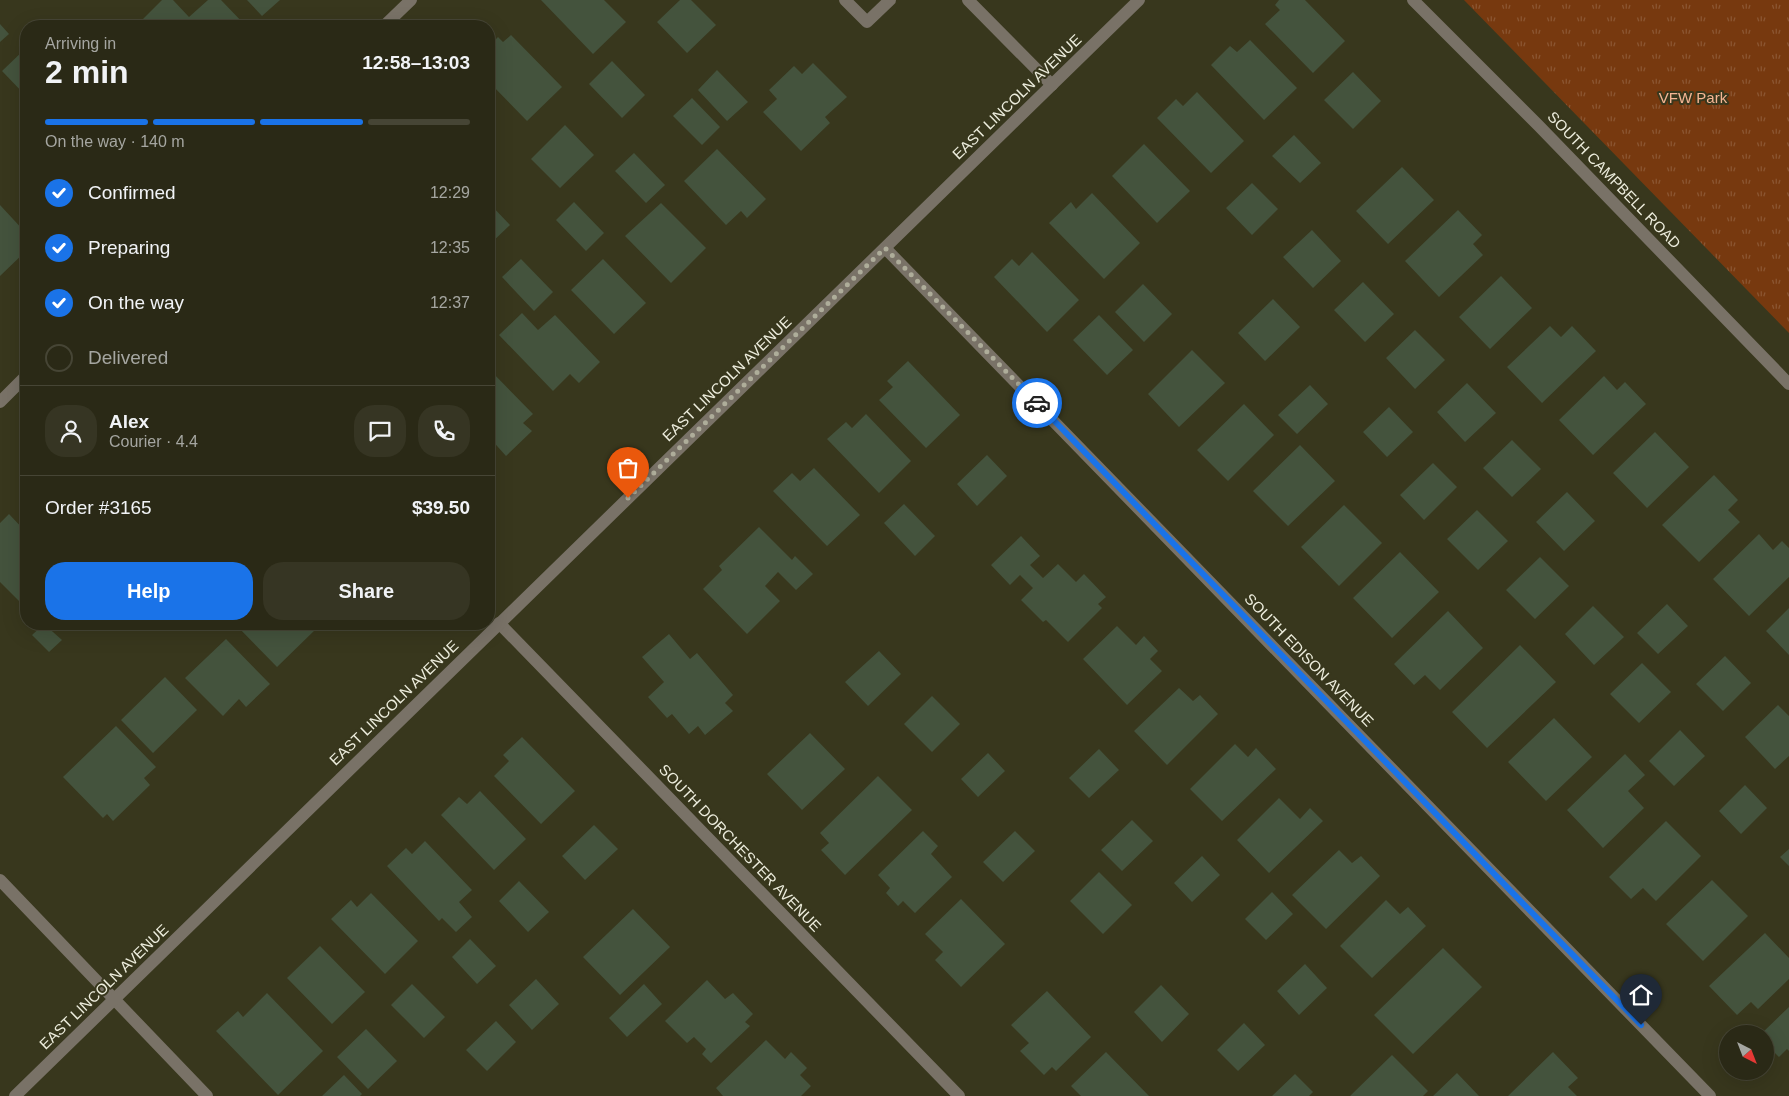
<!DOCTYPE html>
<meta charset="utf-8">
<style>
body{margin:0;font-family:Arial,sans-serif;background:#363523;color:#f1f3f6;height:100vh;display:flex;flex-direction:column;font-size:19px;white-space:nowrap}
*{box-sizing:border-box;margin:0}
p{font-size:16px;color:#a5a6a1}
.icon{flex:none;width:28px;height:28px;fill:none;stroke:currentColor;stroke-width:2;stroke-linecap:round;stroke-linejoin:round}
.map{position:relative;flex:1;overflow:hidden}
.drawer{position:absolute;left:20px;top:20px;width:475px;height:610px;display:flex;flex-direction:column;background:#2a2916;border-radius:20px;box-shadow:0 5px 20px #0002,0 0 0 1px #464535}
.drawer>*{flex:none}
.needle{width:32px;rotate:138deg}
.tools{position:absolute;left:1719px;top:1025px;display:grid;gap:10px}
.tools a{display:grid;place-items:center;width:55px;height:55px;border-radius:50%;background:#2a2916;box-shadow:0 5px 20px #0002,0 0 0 1px #464535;font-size:25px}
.pin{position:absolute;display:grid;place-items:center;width:42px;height:42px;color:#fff;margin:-51px -21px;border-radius:50% 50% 50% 0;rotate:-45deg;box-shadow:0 0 5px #0007}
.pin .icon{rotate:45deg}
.courier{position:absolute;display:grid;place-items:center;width:50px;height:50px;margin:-25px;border:4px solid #1a73e8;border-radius:50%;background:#fff;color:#222;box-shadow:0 1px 6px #0007}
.head em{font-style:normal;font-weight:600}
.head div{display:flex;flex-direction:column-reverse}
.head{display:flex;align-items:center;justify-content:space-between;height:85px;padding:0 25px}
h1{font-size:32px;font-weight:600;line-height:38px}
.bar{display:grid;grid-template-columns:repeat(4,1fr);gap:8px 5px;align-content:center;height:60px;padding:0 25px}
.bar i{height:6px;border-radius:4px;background:#464535}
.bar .selected{background:#1a73e8}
.bar p{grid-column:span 4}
.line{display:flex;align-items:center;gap:12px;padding:0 25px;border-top:1px solid #464535}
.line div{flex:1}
.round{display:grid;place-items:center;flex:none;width:52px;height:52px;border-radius:20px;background:#363523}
ol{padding:0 25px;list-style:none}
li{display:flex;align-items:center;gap:15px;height:55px}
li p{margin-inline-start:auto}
li .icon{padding:5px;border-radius:50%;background:#1a73e8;color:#fff;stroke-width:4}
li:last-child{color:#a5a6a1}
li i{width:28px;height:28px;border:2px solid #464535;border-radius:50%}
.action{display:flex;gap:10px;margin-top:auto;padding:10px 25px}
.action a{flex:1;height:58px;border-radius:20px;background:#1a73e8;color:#fff;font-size:20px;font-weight:600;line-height:58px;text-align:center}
.action a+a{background:#363523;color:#f1f3f6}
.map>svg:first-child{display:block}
.park{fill:url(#park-tufts)}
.building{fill:#44533d}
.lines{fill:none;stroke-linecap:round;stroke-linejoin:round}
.service{stroke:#797267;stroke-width:12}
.minor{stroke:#797267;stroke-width:12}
.tertiary{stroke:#797267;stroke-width:12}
.done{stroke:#aead9a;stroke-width:5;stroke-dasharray:0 9}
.route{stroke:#1a73e8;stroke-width:6}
.labels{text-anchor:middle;stroke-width:4;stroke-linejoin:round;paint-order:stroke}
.street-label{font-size:15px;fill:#ededdd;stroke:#38371d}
.park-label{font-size:15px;fill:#f5b694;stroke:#38371d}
</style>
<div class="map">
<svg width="1789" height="1096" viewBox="0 0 1789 1096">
<defs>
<pattern id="park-tufts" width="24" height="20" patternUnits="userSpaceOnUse" patternTransform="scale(1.25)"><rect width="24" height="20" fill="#77390f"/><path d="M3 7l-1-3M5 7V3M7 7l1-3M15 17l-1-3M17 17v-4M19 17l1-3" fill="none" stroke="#8b5632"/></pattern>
</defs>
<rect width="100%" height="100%" fill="#38371d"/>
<!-- park -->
<path class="park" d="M1464,0H1789V333Z"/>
<!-- building -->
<path class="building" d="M162,0H173L189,17L208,0H221L246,26H148L142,20Z
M247,0H280L262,16Z
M541,0H604L626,22L593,54Z
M680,0H691L716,25L687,53L657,22Z
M1279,0H1305L1345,41L1313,73L1265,24L1280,10L1275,5Z
M0,24L9,34L0,42Z
M511,35L562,87L527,121L489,82V46L498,37L503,42Z
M1250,40L1297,88L1264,120L1211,65L1230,46L1237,52Z
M26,48V96L2,71Z
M612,61L645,95L622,118L589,84Z
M813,63L847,97L825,117L830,123L801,151L763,112L777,99L769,90L794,66L802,74Z
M717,70L748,102L727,121L698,90Z
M1353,72L1381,101L1353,129L1324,100Z
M1197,92L1244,141L1211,173L1157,118L1176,99L1183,106Z
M692,98L720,127L702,145L673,116Z
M565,125L594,155L560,188L531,159Z
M1294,135L1321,163L1300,183L1272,156Z
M1144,144L1190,191L1157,223L1112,176Z
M717,149L766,199L747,218L741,211L726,225L684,181Z
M634,153L665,185L646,203L615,171Z
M1402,167L1434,200L1388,244L1356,211Z
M1252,183L1278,209L1252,235L1226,208Z
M1092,193L1140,243L1104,279L1049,223L1071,202L1076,209Z
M574,202L604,233L586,251L556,220Z
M489,203L510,225L489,245Z
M661,203L706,248L671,283L625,236Z
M0,205L26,233V251L0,276Z
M1458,210L1482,235L1473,244L1483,255L1439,297L1405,261Z
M1312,230L1341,261L1313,288L1283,257Z
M1032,252L1079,300L1047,332L994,277L1012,259L1019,266Z
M521,259L553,292L534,311L502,277Z
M603,259L646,303L614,334L571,290Z
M1501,276L1532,308L1490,349L1459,317Z
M1363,282L1394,314L1365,342L1334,310Z
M1143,284L1172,314L1144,342L1115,312Z
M1273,299L1300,327L1265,361L1238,333Z
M522,313L538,330L555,315L600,362L579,383L570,374L553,391L499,335Z
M1099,315L1133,350L1107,375L1073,340Z
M1550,326L1561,337L1572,326L1596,351L1542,403L1507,367Z
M1415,330L1445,360L1415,389L1386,358Z
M1192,350L1225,383L1179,427L1148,394Z
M908,361L960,415L926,448L879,400L893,387L887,381Z
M490,370L533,414L523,423L532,431L506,456L489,437Z
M1604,376L1617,390L1625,382L1646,404L1593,455L1559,420Z
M1467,383L1496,413L1465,442L1437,412Z
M1310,385L1328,404L1297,434L1278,415Z
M1244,404L1274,435L1228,481L1197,450Z
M1389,407L1413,432L1387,457L1363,432Z
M866,414L911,461L879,493L827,439L846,422L852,428Z
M1655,432L1689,467L1647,508L1613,473Z
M1512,440L1541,469L1512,497L1483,468Z
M1300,445L1335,481L1288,526L1253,491Z
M987,455L1007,476L977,506L957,484Z
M1433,463L1457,487L1424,520L1400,495Z
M814,468L860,515L827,546L773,491L792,473L800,481Z
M1714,475L1738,500L1728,510L1740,522L1699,562L1662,525Z
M1567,492L1595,521L1564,551L1536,522Z
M904,504L935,536L915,556L884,523Z
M1344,505L1382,543L1339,586L1301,547Z
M1477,510L1508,541L1478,570L1447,539Z
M9,514L26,532V565L21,570L26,576V594L19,601L0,582V523Z
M759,527L792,560L795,556L813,574L796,590L778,572L765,586L780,601L747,634L703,589L722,570L719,566Z
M1759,534L1773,550L1782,541L1789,548V577L1749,616L1713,579Z
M1021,536L1040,556L1030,565L1043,578L1058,564L1076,582L1084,574L1106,597L1098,604L1102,608L1068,642L1046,620L1043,622L1021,600L1033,588L1020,575L1010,585L991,565Z
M1400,552L1439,592L1392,638L1353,598Z
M1540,557L1569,586L1535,619L1506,590Z
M1667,604L1688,626L1658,654L1637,633Z
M1593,606L1624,637L1594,665L1565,634Z
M1789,608V655L1766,631Z
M1448,611L1483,648L1440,690L1425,675L1414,685L1394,664Z
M44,624L62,640L49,652L32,635Z
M239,624H313L317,628L277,667L237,626Z
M1117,626L1136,645L1144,636L1158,651L1150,659L1162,671L1127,705L1083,659Z
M669,634L690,659L697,653L733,695L725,703L733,711L705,735L698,726L689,734L672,714L667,718L648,697L664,682L642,657Z
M226,639L270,684L246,707L239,699L223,716L185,678Z
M1520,645L1556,682L1487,748L1452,712Z
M879,651L901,674L868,706L845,682Z
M1725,656L1751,683L1723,711L1696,684Z
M1642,663L1671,692L1639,723L1610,694Z
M165,677L197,710L153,753L121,720Z
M1179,688L1193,701L1200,695L1218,714L1167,765L1134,731Z
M932,696L960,724L932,752L904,724Z
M1778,705L1789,716V756L1775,769L1745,737Z
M1554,718L1592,757L1546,801L1508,762Z
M116,726L156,767L144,778L150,785L113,821L107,814L103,818L63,777Z
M1680,730L1705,756L1674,786L1649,761Z
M810,733L845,769L802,810L767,774Z
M522,737L575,791L541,824L494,776L509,761L503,755Z
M1235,744L1248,757L1256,748L1276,769L1222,821L1190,789Z
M1099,749L1119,770L1089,798L1069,778Z
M988,753L1005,771L978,797L961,779Z
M1625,754L1645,775L1628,791L1644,808L1603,848L1567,810Z
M878,776L912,810L845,875L821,850L829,843L820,833Z
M1745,785L1767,808L1741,834L1719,811Z
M480,791L526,839L494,870L441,815L459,797L467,804Z
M1279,798L1300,819L1310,808L1323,821L1269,873L1237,840Z
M1132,820L1153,841L1122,871L1101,850Z
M1666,821L1701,856L1656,901L1643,888L1631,899L1609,877Z
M594,825L618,849L585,880L562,856Z
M923,831L938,846L931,854L952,877L915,913L903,901L898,906L886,893L890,888L878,875Z
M1015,831L1035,851L1003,882L983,862Z
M425,841L472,890L459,902L472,917L456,932L442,918L439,921L387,866L406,848L412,854Z
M1789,849V866L1780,857Z
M1339,850L1352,863L1361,856L1380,876L1326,929L1292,895Z
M1202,856L1220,875L1192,902L1174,883Z
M1099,872L1132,905L1103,934L1070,901Z
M1712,880L1748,916L1703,961L1666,924Z
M519,881L549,912L528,932L499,901Z
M1272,892L1293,914L1266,940L1245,919Z
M371,893L418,941L385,974L331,919L351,900L357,907Z
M961,899L1005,944L961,987L935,960L943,952L925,934Z
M1386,900L1400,914L1408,907L1426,926L1372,978L1340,946Z
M633,909L670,947L620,995L583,957Z
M1765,933L1789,958V979L1758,1009L1751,1002L1737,1015L1709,986Z
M470,939L496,966L477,984L452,957Z
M320,946L365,992L332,1024L287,978Z
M1443,948L1482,987L1413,1054L1374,1015Z
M1305,964L1327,988L1299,1015L1277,991Z
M536,979L559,1004L532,1030L509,1005Z
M707,980L725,999L733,993L753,1014L745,1022L750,1026L711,1063L702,1054L706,1049L694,1037L687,1043L665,1021Z
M412,984L445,1017L424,1038L391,1005Z
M644,984L662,1004L627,1037L609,1018Z
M1161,985L1189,1014L1162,1042L1134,1012Z
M1047,991L1091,1037L1056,1071L1052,1067L1044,1075L1020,1051L1029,1043L1011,1025Z
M267,993L323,1051L278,1095L216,1031L238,1011L243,1017Z
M1789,1007V1051L1787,1049L1779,1057L1765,1043V1034H1761Z
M496,1021L516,1042L487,1071L466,1050Z
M1244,1023L1265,1045L1238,1071L1217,1050Z
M366,1029L397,1061L368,1089L337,1057Z
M766,1040L785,1059L791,1052L807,1068L800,1075L811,1086L801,1096H723L716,1088Z
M1106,1052L1149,1096H1081L1071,1086Z
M1553,1052L1578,1078L1568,1087L1577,1096H1508Z
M1392,1055L1428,1091L1423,1096H1350Z
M1457,1073L1479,1096H1433Z
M1295,1074L1313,1092L1309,1096H1272Z
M344,1075L362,1094L360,1096H322Z"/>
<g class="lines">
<!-- service -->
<path class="service" d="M845,0L867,22L890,0
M968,0L1052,85"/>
<!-- minor -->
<path class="minor" d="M384,26L411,0
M885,248L1710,1096
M0,402L26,376
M499,623L959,1096
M0,880L207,1096"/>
<!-- tertiary -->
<path class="tertiary" d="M1413,0L1538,125L1789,384
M15,1096L1139,0"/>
</g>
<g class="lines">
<!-- done -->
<path class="done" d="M628,498L885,248L1037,403"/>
<!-- route -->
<path class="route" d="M1037,403L1641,1025"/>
</g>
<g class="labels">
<!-- street labels -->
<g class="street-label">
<text transform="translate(1017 97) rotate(-44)" y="5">EAST LINCOLN AVENUE</text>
<text transform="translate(1614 180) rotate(46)" y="5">SOUTH CAMPBELL ROAD</text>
<text transform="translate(727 379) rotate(-44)" y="5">EAST LINCOLN AVENUE</text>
<text transform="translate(1309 660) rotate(46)" y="5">SOUTH EDISON AVENUE</text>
<text transform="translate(394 703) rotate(-44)" y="5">EAST LINCOLN AVENUE</text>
<text transform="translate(740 848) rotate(46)" y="5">SOUTH DORCHESTER AVENUE</text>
<text transform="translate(104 987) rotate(-44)" y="5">EAST LINCOLN AVENUE</text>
</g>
<!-- park labels -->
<g class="park-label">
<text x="1693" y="103">VFW Park</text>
</g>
</g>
</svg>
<div class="tools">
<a><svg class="needle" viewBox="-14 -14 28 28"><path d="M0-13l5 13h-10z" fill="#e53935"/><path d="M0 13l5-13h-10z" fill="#a5a6a1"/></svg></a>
</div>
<div class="pin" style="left:628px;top:498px;background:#ea580c"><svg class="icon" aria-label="bag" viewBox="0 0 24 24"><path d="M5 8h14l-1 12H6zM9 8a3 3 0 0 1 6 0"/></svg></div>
<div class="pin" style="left:1641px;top:1025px;background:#1f2937"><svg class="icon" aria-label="home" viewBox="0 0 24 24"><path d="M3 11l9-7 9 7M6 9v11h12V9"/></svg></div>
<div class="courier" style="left:1037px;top:403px"><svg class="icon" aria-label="car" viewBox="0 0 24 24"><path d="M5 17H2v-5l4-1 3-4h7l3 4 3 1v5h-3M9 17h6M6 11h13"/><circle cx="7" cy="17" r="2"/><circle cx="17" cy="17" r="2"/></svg></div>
<section class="drawer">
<div class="head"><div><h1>2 min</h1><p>Arriving in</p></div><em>12:58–13:03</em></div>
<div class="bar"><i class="selected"></i><i class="selected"></i><i class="selected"></i><i></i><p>On the way · 140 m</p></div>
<ol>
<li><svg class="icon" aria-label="check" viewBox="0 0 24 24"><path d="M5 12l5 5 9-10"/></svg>Confirmed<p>12:29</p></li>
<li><svg class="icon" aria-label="check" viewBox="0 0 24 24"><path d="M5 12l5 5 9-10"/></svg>Preparing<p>12:35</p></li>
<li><svg class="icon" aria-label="check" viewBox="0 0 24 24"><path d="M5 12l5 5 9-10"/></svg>On the way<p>12:37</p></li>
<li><i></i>Delivered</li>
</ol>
<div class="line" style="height:90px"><a class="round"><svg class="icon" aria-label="person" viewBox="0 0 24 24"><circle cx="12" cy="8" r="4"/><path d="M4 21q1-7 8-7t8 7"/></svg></a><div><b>Alex</b><p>Courier · 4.4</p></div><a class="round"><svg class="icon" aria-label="chat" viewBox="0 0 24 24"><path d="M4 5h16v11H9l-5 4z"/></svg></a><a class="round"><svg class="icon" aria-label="phone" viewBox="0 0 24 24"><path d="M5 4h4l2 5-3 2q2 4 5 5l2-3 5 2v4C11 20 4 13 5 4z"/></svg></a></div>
<div class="line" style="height:65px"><div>Order #3165</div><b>$39.50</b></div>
<div class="action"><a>Help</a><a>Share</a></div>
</section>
</div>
